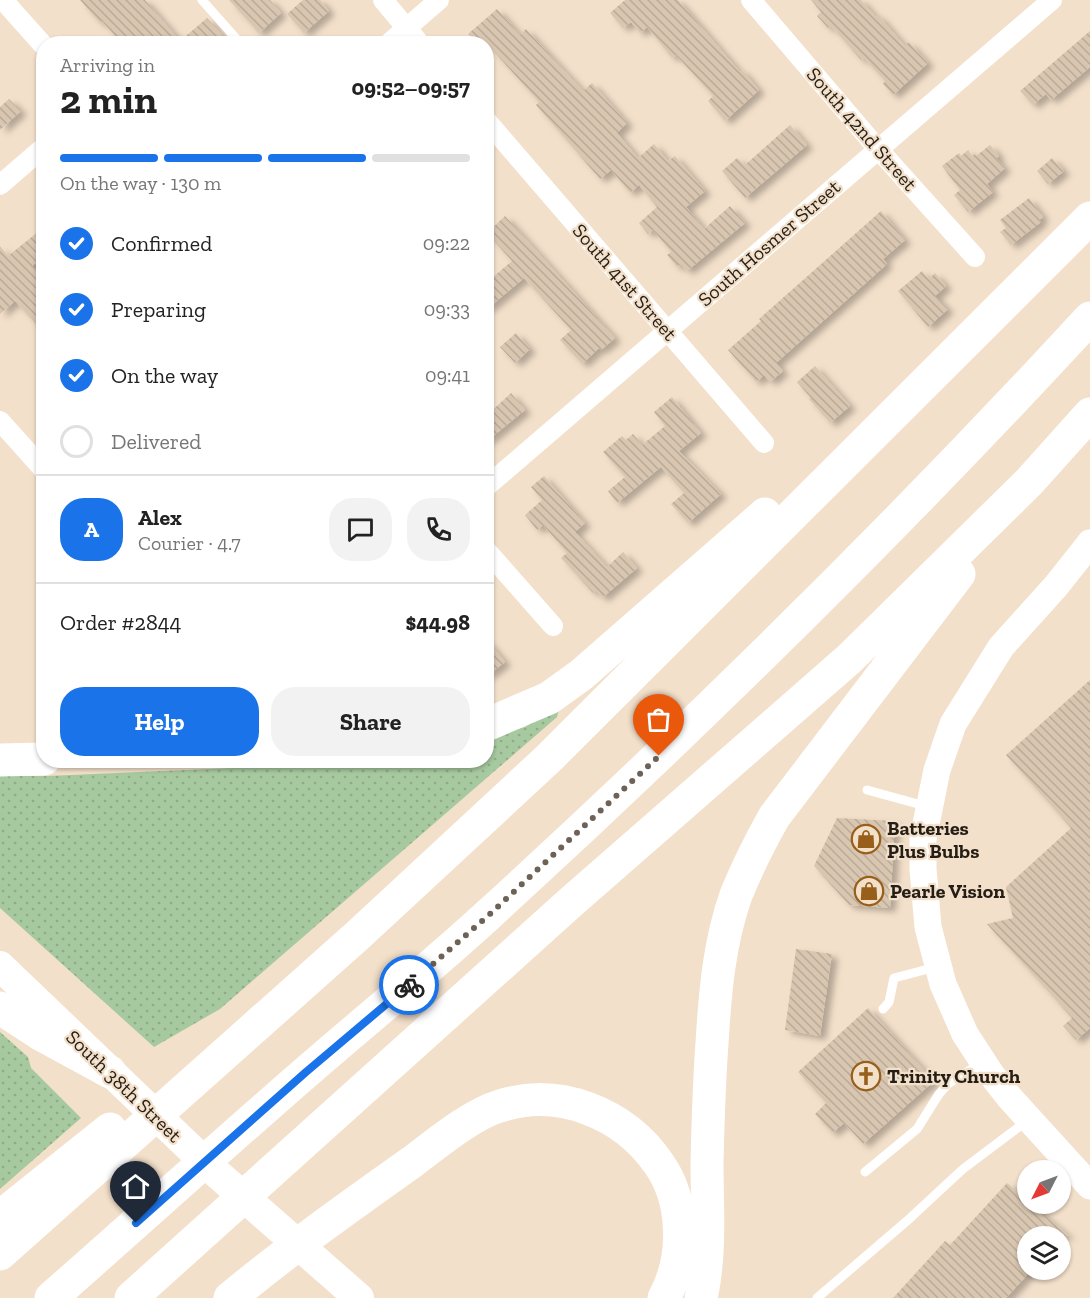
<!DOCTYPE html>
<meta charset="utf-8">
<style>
body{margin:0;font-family:"Zilla Slab",serif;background:#f2f2f2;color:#222;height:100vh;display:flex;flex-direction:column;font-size:22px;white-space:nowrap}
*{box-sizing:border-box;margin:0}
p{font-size:20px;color:#767676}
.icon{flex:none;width:33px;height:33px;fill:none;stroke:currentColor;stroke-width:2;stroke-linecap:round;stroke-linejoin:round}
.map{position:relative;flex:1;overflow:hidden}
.panel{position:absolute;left:36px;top:36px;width:458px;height:732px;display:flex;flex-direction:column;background:#fff;border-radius:24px;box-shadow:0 2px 4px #0004}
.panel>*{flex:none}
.needle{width:39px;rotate:228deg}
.tools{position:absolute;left:1017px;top:1160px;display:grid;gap:12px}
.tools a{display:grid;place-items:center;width:54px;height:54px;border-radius:50%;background:#fff;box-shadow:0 2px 4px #0004;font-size:30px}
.pin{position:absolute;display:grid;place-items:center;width:51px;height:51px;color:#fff;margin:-62px -26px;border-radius:50% 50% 50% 0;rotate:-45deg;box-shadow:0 0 6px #0007}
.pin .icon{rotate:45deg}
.courier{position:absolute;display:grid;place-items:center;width:60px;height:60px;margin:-30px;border:4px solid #1a73e8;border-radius:50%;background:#fff;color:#222;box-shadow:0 2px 8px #0007}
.head em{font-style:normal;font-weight:700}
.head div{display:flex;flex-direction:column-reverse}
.head{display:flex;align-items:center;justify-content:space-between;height:102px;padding:0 24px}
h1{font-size:39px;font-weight:700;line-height:45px}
.bar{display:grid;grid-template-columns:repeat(4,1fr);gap:9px 6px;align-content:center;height:72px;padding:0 24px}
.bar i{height:8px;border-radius:4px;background:#e0e0e0}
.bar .on{background:#1a73e8}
.bar p{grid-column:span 4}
.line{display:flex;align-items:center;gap:15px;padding:0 24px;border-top:2px solid #e0e0e0}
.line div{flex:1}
.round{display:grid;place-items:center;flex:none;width:63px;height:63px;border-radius:24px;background:#f2f2f2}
ol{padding:0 24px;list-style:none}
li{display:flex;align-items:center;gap:18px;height:66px}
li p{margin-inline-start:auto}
li .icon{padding:6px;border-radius:50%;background:#1a73e8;color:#fff;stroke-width:4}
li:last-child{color:#767676}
li i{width:33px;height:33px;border:3px solid #e0e0e0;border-radius:50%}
.action{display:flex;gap:12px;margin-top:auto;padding:12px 24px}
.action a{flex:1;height:69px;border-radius:24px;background:#1a73e8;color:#fff;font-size:24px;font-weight:700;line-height:69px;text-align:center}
.action a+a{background:#f2f2f2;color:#222}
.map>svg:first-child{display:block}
.grass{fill:url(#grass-dots)}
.building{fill:url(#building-back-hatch);filter:url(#shadow)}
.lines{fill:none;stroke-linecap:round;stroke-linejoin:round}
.lane{stroke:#fff;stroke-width:9}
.street{stroke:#fff;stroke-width:20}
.secondary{stroke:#fff;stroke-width:27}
.primary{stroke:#fff;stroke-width:30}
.highway{stroke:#fff;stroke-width:33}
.done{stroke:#6d6255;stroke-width:6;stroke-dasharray:0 10.8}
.route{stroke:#1a73e8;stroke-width:8}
.labels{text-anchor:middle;stroke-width:4.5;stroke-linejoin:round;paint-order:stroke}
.street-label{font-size:20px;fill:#251e16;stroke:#f3e0ca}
.poi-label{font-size:20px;font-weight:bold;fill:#251e16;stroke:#f3e0ca;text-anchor:start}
</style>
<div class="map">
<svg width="1090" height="1298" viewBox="0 0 1090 1298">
<defs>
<pattern id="grass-dots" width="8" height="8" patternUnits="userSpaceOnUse" patternTransform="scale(1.5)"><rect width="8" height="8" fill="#a6c99f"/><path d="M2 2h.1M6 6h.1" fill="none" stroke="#8fac88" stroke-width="1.8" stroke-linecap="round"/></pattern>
<pattern id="building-back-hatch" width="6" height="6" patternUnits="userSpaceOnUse" patternTransform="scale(1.5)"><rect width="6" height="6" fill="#d9c6b1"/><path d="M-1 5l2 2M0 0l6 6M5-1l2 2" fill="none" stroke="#baaa98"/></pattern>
<filter id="shadow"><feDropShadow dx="6" dy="4" stdDeviation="3" flood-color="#0004"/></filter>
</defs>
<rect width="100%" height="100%" fill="#f3e0ca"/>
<!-- grass -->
<path class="grass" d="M561,702L557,717L220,1009L154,1047L0,908V776H47L233,768L380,766L401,760H486V737L525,727Z
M0,1032L28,1057L31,1068L81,1118L0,1189Z"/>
<!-- building -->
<path class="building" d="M80,0H145L180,41L207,18L222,35L212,44H134L128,37L121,43L102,21L100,23Z
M229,0H270L281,13L259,33Z
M303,0H320L329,11L304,33L287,14Z
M625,0H678L740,72L742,70L759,90L725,121L708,101L713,96L676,55L672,58L647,27L640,33L631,22L623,28L610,13Z
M811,0H861L876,17L878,15L905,46L909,42L928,63L893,95L883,84L885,81L864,58L861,60L831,26L828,28L817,16L821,12Z
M497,9L520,35L526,29L583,91L592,83L627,123L617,133L638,158L654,144L668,161L675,156L705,191L686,207L704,229L730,206L745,223L687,271L681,264L677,267L667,255L671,252L653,230L648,234L639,223L657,207L639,185L630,193L611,170L600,179L536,105L539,102L487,44H477L468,34Z
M1090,31V67L1051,100L1046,94L1033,105L1020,91Z
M9,99L21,111L0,130V107Z
M790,125L807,145L745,198L722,171L737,158L745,165Z
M990,145L999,156L996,158L1005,168L987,184L993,192L968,212L954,195L960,190L942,166L959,153L961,156L968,150L972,156L975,154L976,156Z
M1052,158L1064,171L1048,184L1037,171Z
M1029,198L1043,217L1039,220L1041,222L1011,245L1000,232L1006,228L1000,220Z
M881,211L905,240L883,259L887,264L776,363L783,371L770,382L764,375L756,382L728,350L761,321L759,319Z
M505,216L615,338L601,350L599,348L582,364L560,340L571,330L524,278L486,310V283L512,261L487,233Z
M44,227V256L32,266L44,280V332L15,301L0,314V246L8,256Z
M922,271L929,279L935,273L946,286L935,296L948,309L928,327L898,291Z
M516,333L530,349L515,363L500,347Z
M815,366L850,406L830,423L809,399L811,398L797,382Z
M511,393L525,410L486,442V416Z
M672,397L701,433L679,451L721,494L688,523L671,504L684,493L661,467L617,503L608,491L625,477L603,452L622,436L626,440L633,434L642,445L665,426L654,412Z
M544,476L585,523L575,532L607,567L623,552L637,568L602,598L596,590L593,593L561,558L567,553L543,525L537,530L525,515L542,500L531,487Z
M486,639L505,662L486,677Z
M1090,680V1028L1076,1040L1063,1026L1072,1018L987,924L1013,918L1006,887L1071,828L1006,755Z
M837,818L895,821L890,908L849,905L814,866Z
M796,949L832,954L820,1036L785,1030Z
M868,1008L934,1081L863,1144L844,1123L832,1133L815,1114L826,1103L798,1072Z
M1007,1183L1028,1201V1203H1030L1069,1236H1028V1274L1006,1298H893L945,1241L950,1245Z"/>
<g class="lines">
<!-- lane -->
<path class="lane" d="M202,0L241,44
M867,790L929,807
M883,1009L889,1002L894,978L936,967
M865,1172L917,1129L939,1094L948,1084L981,1063
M817,1298L908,1220L963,1169L1028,1120"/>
<!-- street -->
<path class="street" d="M3,0L44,46
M383,0L420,44
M751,0L878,149L975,257
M388,44L439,0
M486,120L764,443
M0,185L44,147
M0,421L44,470
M486,487L1052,0
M486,550L553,626"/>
<!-- secondary -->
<path class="secondary" d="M1090,543L1056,586L1001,647L953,724L937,770L923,839V869L928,927L943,984L965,1034L991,1074L1009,1097L1090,1186"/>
<!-- primary -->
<path class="primary" d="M0,966L213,1170L359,1298"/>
<!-- highway -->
<path class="highway" d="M486,725L549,698L581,675L765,514
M0,760L44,759
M0,1008L42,1035L110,1072
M0,1217L110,1129
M0,1254L357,936L549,758L1090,218
M51,1298C135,1224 219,1148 304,1074C365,1021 428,970 488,915C697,724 898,526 1090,318
M131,1298L571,902L849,659L1029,482L1090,414
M230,1298C288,1250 350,1206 412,1162C436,1144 472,1114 500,1106C559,1087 624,1113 659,1164C685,1201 686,1258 664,1298
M701,1298C711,1254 707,1206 707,1162C708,1122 709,1083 712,1043C715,993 719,943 736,895C747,868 760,842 774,817L959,574"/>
</g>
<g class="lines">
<!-- done -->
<path class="done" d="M409,985L490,914L659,756"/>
<!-- route -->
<path class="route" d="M136,1223L306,1072L409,985"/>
</g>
<!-- icons -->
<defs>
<g id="shop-ring" transform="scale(1.5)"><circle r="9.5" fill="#f3e0ca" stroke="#975f1a" stroke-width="1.5"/><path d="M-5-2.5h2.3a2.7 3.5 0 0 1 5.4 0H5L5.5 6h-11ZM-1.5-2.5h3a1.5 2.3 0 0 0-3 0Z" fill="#975f1a"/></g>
<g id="church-ring" transform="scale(1.5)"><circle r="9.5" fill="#f3e0ca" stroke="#975f1a" stroke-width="1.5"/><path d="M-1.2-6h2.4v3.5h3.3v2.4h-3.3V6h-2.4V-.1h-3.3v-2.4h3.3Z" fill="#975f1a"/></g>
</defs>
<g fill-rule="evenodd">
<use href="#shop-ring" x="866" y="839"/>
<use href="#shop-ring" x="869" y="891"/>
<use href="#church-ring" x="866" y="1076"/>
</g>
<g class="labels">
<!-- street labels -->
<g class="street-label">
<text transform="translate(862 129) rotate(49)" y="7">South 42nd Street</text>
<text transform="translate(769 243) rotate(-41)" y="7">South Hosmer Street</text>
<text transform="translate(625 282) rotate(49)" y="7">South 41st Street</text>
<text transform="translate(124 1086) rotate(44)" y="7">South 38th Street</text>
</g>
<!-- poi labels -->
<g class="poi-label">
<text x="887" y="835">Batteries<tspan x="887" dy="23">Plus Bulbs</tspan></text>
<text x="890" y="898">Pearle Vision</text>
<text x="887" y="1083">Trinity Church</text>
</g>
</g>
</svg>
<div class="tools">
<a><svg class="needle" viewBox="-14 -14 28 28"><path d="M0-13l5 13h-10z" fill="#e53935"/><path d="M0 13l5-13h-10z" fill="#767676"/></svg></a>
<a><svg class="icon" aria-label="layers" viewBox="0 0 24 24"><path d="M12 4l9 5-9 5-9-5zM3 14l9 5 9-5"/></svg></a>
</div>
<div class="pin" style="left:659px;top:756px;background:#ea580c"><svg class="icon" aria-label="bag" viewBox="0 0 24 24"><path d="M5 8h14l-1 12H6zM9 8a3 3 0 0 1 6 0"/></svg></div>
<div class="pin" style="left:136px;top:1223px;background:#1f2937"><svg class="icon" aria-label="home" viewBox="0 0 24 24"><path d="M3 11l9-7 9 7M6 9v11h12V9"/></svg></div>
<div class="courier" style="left:409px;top:985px"><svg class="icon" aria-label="bike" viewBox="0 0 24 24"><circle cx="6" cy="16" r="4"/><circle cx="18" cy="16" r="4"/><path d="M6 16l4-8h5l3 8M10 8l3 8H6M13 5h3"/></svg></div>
<section class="panel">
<div class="head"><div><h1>2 min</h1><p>Arriving in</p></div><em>09:52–09:57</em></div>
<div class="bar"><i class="on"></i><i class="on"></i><i class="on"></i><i></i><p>On the way · 130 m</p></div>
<ol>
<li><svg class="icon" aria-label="check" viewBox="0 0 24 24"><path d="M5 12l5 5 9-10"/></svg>Confirmed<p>09:22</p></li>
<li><svg class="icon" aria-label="check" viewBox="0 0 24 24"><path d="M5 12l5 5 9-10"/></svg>Preparing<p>09:33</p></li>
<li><svg class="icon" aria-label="check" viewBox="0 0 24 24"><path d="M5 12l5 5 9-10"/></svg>On the way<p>09:41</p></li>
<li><i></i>Delivered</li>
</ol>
<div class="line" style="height:108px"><b class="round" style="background:#1a73e8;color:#fff">A</b><div><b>Alex</b><p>Courier · 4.7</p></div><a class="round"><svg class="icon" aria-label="chat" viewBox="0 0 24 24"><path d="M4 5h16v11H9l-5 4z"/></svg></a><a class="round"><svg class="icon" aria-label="phone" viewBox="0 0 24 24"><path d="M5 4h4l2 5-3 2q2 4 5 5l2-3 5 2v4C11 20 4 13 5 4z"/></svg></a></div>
<div class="line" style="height:78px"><div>Order #2844</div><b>$44.98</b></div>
<div class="action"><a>Help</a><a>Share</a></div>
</section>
</div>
